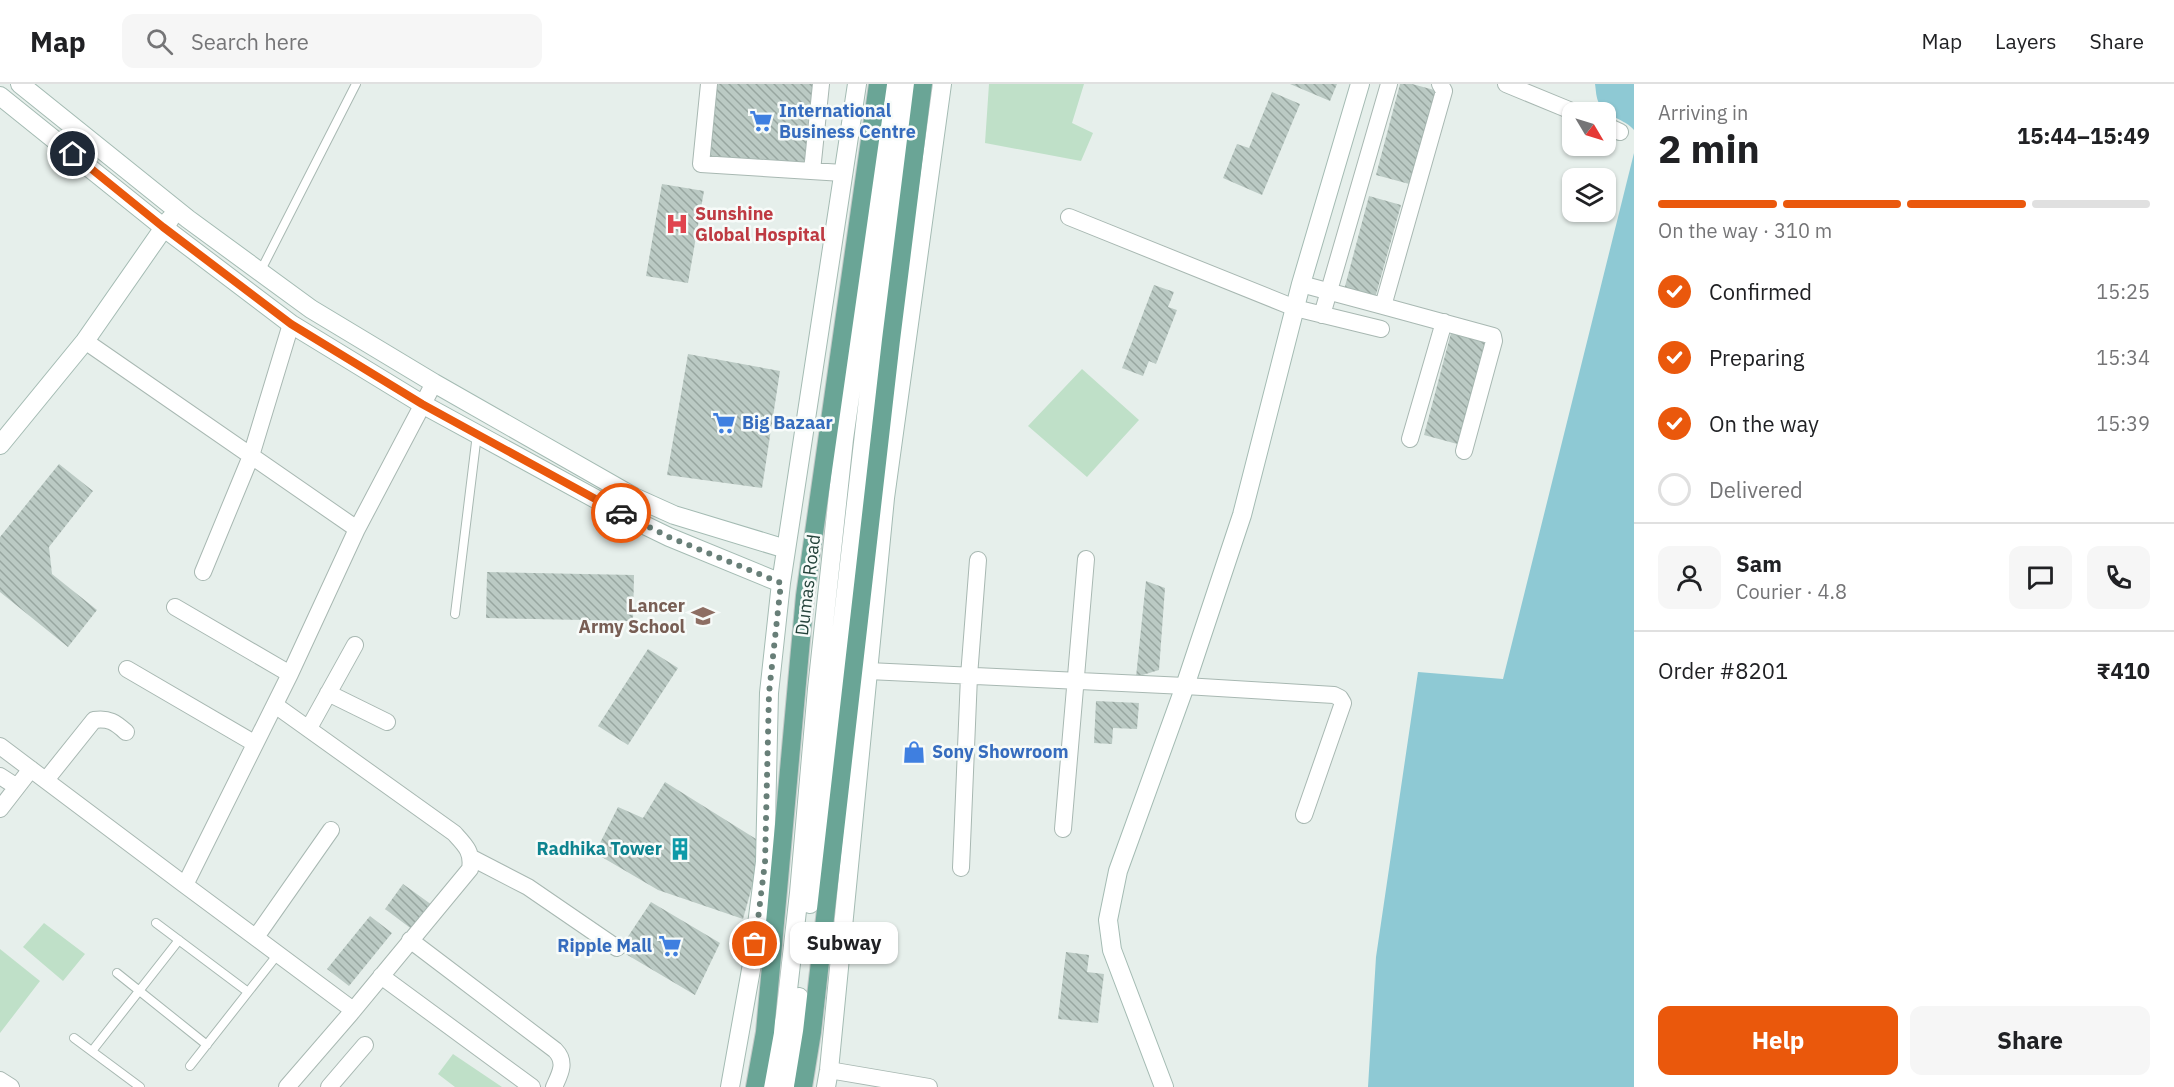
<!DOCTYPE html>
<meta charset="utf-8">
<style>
body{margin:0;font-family:"IBM Plex Sans",sans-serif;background:#f6f6f6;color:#202124;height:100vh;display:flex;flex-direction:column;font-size:22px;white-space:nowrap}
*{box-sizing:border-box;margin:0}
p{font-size:20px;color:#757577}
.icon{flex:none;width:33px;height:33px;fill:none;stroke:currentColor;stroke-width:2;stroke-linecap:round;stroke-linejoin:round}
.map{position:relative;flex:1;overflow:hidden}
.panel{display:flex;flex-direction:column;background:#fff;width:540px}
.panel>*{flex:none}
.needle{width:39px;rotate:128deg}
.buttons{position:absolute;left:1562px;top:18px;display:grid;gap:12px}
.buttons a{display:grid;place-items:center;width:54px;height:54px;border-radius:12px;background:#fff;box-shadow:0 2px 4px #0004;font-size:30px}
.pin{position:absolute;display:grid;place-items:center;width:51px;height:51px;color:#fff;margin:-26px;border:3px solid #fff;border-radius:50%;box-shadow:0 2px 6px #0007}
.courier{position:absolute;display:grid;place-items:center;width:60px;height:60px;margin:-30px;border:4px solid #ea580c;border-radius:50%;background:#fff;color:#222;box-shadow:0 2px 8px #0007}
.bubble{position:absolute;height:42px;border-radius:12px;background:#fff;box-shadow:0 2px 4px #0004;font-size:20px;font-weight:800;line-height:42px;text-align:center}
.overview em{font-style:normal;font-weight:800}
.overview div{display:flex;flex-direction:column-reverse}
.overview{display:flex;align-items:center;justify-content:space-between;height:102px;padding:0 24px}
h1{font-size:39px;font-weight:800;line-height:45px}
.bar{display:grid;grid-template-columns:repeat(4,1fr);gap:9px 6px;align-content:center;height:72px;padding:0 24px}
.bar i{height:8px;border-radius:4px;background:#e0e0e0}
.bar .active{background:#ea580c}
.bar p{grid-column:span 4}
.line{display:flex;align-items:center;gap:15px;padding:0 24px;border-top:2px solid #e0e0e0}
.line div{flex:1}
.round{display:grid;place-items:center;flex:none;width:63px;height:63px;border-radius:12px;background:#f6f6f6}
ol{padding:0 24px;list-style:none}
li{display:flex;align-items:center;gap:18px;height:66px}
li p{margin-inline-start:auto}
li .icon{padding:6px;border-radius:50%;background:#ea580c;color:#fff;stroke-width:4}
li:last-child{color:#757577}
li i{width:33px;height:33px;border:3px solid #e0e0e0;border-radius:50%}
.button{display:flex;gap:12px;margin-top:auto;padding:12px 24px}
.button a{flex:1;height:69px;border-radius:12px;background:#ea580c;color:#fff;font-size:24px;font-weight:800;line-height:69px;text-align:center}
.button a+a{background:#f6f6f6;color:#202124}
header{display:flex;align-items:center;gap:36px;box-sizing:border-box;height:84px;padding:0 30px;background:#fff;border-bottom:2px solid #e0e0e0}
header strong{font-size:28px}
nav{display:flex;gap:33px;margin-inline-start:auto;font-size:21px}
.search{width:420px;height:54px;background:#f6f6f6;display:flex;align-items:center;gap:15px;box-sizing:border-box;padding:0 21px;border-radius:12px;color:#757577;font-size:22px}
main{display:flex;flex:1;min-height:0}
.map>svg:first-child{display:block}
.green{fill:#bfe0c8}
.water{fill:#8ec9d4}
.building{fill:url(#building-back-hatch)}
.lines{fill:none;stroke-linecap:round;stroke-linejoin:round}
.lane-casing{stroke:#a8b8b2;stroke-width:10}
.street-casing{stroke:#a8b8b2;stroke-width:18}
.secondary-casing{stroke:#a4bbb3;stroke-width:20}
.primary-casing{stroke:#c2cac8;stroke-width:20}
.lane{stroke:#fff;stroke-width:8}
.street{stroke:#fff;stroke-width:16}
.secondary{stroke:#fff;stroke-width:18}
.primary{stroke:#6aa596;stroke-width:18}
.done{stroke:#687f78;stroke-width:6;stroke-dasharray:0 10.8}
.route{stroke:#ea580c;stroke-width:8}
.labels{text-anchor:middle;stroke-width:5;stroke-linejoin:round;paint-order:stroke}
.shop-label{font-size:18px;font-weight:bold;fill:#366cbe;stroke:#f7fbf9;text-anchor:start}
.health-label{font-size:18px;font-weight:bold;fill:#be3a42;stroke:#f7fbf9;text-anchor:start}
.street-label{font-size:18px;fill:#24423a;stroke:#f7fbf9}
.education-label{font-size:18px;font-weight:bold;fill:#785e54;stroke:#f7fbf9;text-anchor:end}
.culture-label{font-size:18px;font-weight:bold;fill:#0d838f;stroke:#f7fbf9;text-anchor:end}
</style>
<header>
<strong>Map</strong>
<div class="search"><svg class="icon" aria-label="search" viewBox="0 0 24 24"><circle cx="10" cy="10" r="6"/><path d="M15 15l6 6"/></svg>Search here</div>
<nav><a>Map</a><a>Layers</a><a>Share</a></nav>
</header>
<main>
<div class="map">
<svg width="1634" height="1003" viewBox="0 0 1634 1003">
<defs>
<pattern id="building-back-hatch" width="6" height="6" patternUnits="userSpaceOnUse" patternTransform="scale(1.5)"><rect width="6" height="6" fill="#bbcac4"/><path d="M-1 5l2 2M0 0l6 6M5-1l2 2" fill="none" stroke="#98a6a0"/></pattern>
</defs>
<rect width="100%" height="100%" fill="#e6efeb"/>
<!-- green -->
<path class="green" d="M989,0H1084L1072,39L1093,49L1081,77L985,59Z
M1082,285L1139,336L1087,393L1028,342Z
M44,839L85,870L63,897L23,863Z
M0,865L40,897L0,949Z
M453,970L502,1003H455L438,990Z"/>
<!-- water -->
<path class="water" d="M1595,0H1634V46C1625,35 1606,33 1599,19C1596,14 1596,6 1595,0Z
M1634,69V1003H1368L1376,873L1418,588L1503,595Z"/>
<!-- building -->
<path class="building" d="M714,0H816L807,81L706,75Z
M1290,0H1337L1330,17Z
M1400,0H1412L1438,7L1413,101L1376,91Z
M1272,8L1300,20L1262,111L1223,94L1237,60L1249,64Z
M662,100L704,107L688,199L646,192Z
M1369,112L1401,121L1375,214L1344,206Z
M1154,201L1174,208L1168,223L1177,226L1156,280L1149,277L1143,292L1122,284Z
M1451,249L1489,259L1461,361L1424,351Z
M688,270L780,287L762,404L667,391Z
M59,380L93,407L49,463L52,490L97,526L68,563L0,508V453Z
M487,488L634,491L633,537L486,534Z
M1146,497L1165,504L1159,586L1136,593Z
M648,565L678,584L628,661L598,642Z
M1096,617L1139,619L1137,645L1113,644L1112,660L1094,659Z
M665,698L764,760L743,835L658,806L595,769L618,723L643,734Z
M403,800L432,821L413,846L385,825Z
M651,818L720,859L695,911L619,866Z
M370,832L392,849L349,902L327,885Z
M1066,868L1089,871L1087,888L1104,890L1098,939L1058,935Z"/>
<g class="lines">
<!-- lane casing -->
<g class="lane-casing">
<path id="lane" d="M260,188L356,0
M455,530L477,350
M156,839L248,908
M117,889L207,961
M74,954L140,1003
M92,967L179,856
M190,982L278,870"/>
</g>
<!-- street casing -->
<g class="street-casing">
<path id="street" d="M709,0L701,80L843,89
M1440,0L1444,7L1383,222L1493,252L1494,257L1464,367
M1506,0L1574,28
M1605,41L1620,48
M812,87L821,0
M1069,133L1295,224L1381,245
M1301,200L1383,222
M1322,231L1389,0
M85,257L357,445
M1410,355L1444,238
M203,488L251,372L291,240
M175,523L290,590
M127,585L254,659
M868,587L1185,602L1334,611L1340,614L1343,619L1304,731
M328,609L387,638
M275,621L454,749C465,761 473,768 470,785L351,929L287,1003
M309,644L355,561
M0,662L185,801
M0,692L17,703
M46,696L94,636C109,634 115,638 126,648
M0,725L31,685
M1063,745L1086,475
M472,774L528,803L617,864
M961,784L969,592L978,476
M256,853L331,746
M410,856L555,966C567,978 560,990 554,1003
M381,892L532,1003
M353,926L185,801L290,590L357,445L434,299
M829,986L929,1003
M0,996L11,1003
M329,1003L365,961"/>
</g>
<!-- secondary casing -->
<g class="secondary-casing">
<path id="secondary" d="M20,0L188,135L311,225L434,299L634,413L674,431L786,465
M0,12L163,143L291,240L422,320L636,437L669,453L781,499
M0,361L85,257L170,135
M810,820L868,315L910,0
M730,1003L752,880L765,778L769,609L781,499L857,0
M771,1003L785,932L799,809L817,605L844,355L895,0
M785,1003L795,950L799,913
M826,1003L829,986L885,414L942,0
M1164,1003L1112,866L1108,836L1118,787L1185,602L1242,431L1301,200L1360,0"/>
</g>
<!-- primary casing -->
<g class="primary-casing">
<path id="primary" d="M755,1003L765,948L805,512L878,0
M803,1003L812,948L891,256L923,0"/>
</g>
<!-- lane -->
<use href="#lane" class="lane"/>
<!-- street -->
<use href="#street" class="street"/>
<!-- secondary -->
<use href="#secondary" class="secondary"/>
<!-- primary -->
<use href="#primary" class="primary"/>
</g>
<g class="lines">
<!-- done -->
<path class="done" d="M621,429L669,453L781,499L769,609L765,778L755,860"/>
<!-- route -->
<path class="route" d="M73,70L163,143L291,240L422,320L621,429"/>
</g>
<!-- icons -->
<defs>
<g id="supermarket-bare" transform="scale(1.8)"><path d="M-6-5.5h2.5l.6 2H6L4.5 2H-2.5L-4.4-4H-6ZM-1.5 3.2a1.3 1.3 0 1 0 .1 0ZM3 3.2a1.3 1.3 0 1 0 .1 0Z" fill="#3f7fe0" stroke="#f7fbf9" stroke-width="2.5" paint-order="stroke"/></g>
<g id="hospital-bare" transform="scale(1.8)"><path d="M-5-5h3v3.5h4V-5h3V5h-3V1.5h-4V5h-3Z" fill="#e0444e" stroke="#f7fbf9" stroke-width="2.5" paint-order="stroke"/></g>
<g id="school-bare" transform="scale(1.8)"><path d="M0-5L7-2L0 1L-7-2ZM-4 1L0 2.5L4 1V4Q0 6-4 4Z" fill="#8d6e63" stroke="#f7fbf9" stroke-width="2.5" paint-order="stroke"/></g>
<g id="shop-bare" transform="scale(1.8)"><path d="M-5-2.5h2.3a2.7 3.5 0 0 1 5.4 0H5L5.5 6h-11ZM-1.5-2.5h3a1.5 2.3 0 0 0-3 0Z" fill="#3f7fe0" stroke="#f7fbf9" stroke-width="2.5" paint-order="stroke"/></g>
<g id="building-bare" transform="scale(1.8)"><path d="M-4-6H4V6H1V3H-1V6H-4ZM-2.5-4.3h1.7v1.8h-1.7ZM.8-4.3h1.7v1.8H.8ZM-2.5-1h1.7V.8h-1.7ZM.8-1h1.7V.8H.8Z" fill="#0f9aa8" stroke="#f7fbf9" stroke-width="2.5" paint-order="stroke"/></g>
</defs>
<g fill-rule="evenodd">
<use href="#supermarket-bare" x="761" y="37"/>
<use href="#hospital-bare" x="677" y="140"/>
<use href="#supermarket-bare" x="724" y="339"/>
<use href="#school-bare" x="703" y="532"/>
<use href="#shop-bare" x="914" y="668"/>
<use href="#building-bare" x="680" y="765"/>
<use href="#supermarket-bare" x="670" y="862"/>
</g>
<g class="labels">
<!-- shop labels -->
<g class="shop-label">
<text x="779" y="33">International<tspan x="779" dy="21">Business Centre</tspan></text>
<text x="742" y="345">Big Bazaar</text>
<text x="932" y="674">Sony Showroom</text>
<text x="652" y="868" text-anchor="end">Ripple Mall</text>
</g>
<!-- health labels -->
<g class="health-label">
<text x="695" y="136">Sunshine<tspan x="695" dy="21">Global Hospital</tspan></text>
</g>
<!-- street labels -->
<g class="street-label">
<text transform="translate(808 501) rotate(-83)" y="6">Dumas Road</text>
</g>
<!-- education labels -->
<g class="education-label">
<text x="685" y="528">Lancer<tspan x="685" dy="21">Army School</tspan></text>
</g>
<!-- culture labels -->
<g class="culture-label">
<text x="662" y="771">Radhika Tower</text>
</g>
</g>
</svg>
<div class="buttons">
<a><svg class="needle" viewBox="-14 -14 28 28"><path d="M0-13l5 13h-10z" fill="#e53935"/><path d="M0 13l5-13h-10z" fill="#757577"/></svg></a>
<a><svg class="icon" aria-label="layers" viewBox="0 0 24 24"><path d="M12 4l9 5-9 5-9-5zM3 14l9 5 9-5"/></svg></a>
</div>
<div class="pin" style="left:755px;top:860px;background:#ea580c"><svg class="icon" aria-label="bag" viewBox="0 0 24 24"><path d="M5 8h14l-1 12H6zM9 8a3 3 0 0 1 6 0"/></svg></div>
<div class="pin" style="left:73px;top:70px;background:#1f2937"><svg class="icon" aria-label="home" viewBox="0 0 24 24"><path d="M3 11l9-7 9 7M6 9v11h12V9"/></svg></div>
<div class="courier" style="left:621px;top:429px"><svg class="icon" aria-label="car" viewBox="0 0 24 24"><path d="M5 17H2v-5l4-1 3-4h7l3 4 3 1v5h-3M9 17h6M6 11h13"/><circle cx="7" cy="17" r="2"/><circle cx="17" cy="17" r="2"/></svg></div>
<div class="bubble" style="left:790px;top:838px;width:108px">Subway</div>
</div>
<section class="panel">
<div class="overview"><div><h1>2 min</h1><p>Arriving in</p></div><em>15:44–15:49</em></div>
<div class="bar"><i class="active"></i><i class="active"></i><i class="active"></i><i></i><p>On the way · 310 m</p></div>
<ol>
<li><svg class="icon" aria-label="check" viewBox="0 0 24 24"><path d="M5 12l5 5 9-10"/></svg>Confirmed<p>15:25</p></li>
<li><svg class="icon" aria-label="check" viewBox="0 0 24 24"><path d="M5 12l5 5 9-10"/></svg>Preparing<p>15:34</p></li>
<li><svg class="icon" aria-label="check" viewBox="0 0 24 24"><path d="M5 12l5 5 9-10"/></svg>On the way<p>15:39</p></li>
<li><i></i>Delivered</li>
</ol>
<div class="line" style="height:108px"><a class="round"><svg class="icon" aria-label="person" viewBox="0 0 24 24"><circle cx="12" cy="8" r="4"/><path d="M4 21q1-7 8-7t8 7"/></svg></a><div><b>Sam</b><p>Courier · 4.8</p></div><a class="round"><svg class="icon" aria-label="chat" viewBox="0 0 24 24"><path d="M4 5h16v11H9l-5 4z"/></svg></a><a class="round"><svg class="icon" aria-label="phone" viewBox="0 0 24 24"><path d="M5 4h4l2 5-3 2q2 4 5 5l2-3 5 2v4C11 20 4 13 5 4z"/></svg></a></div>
<div class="line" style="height:78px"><div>Order #8201</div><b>₹410</b></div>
<div class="button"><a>Help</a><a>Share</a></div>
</section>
</main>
